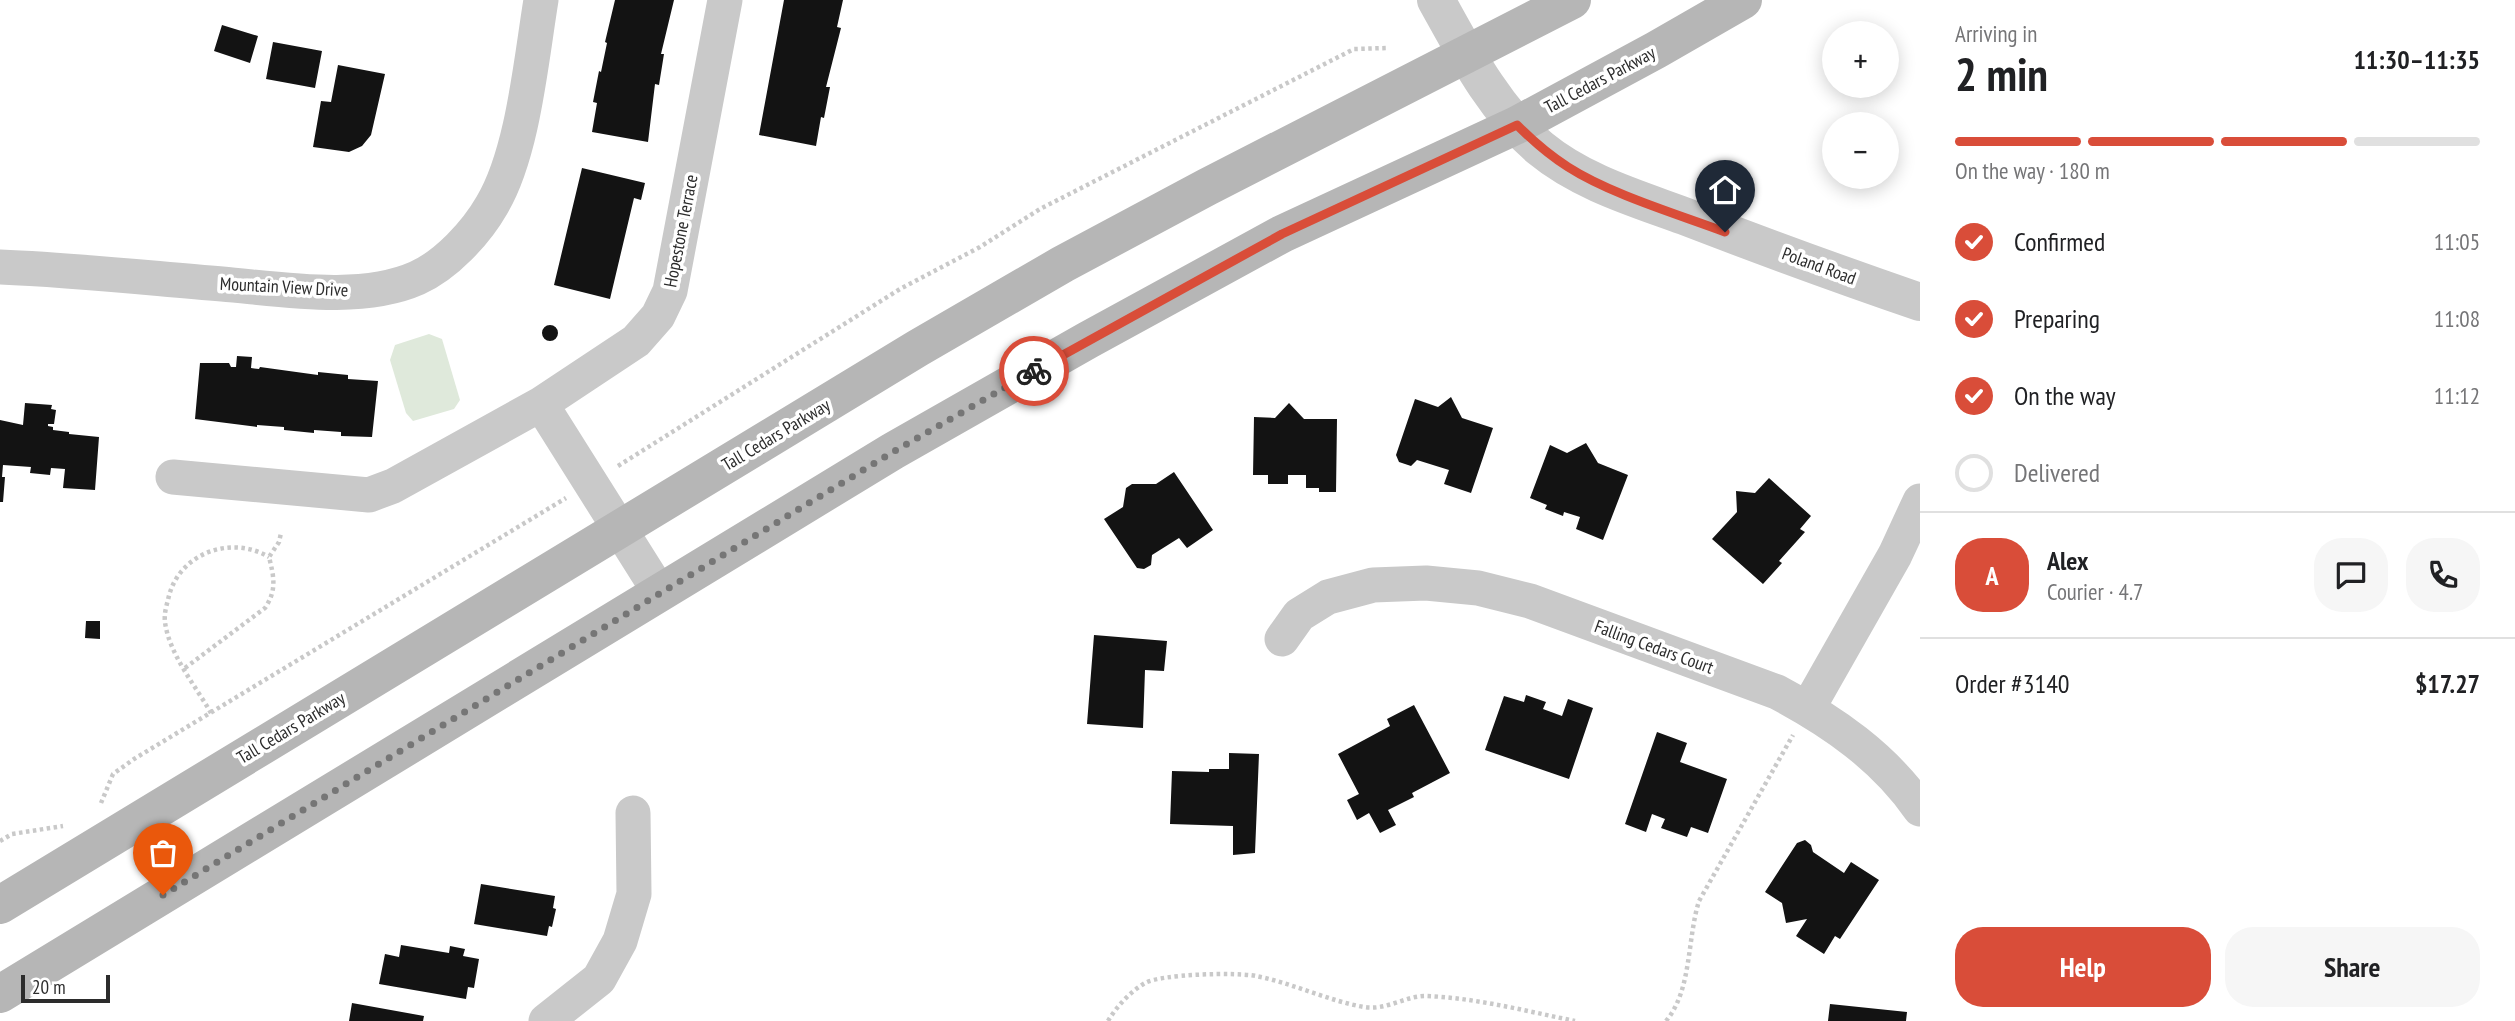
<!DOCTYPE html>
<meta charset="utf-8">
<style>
body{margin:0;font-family:"PT Sans Narrow",sans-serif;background:#f6f6f6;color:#202124;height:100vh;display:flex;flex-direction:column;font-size:26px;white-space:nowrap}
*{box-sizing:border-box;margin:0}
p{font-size:23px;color:#757577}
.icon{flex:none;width:38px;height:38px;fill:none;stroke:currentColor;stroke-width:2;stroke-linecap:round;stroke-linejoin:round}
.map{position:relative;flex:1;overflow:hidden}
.drawer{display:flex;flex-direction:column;background:#fff;width:595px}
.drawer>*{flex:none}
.tools{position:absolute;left:1822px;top:21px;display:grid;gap:14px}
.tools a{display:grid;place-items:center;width:77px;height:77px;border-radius:50%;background:#fff;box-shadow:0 4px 18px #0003;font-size:35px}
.scale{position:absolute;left:21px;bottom:18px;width:89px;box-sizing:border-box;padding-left:7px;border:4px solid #2c2c2c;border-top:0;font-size:19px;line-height:24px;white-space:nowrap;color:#2c2c2c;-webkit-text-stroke:5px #fff;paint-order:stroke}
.pin{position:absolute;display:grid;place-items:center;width:60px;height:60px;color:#fff;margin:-72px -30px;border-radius:50% 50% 50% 0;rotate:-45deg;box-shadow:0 0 7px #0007}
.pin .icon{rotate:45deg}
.courier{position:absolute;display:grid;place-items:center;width:70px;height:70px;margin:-35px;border:5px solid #d94d39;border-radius:50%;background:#fff;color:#222;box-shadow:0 2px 9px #0007}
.headline em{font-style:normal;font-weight:800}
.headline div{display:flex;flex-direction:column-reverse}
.headline{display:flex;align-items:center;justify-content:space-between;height:119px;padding:0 35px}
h1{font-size:46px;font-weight:800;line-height:52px}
.bar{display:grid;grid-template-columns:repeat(4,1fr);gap:10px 7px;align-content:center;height:84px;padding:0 35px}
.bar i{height:9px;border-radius:5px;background:#e0e0e0}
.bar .selected{background:#d94d39}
.bar p{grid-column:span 4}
.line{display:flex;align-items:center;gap:18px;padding:0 35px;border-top:2px solid #e0e0e0}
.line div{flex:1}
.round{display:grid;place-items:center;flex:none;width:74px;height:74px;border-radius:28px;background:#f6f6f6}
ol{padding:0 35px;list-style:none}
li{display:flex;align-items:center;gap:21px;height:77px}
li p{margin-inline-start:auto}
li .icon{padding:7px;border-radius:50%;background:#d94d39;color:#fff;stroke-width:4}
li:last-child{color:#757577}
li i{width:38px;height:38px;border:4px solid #e0e0e0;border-radius:50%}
.primary-button{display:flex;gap:14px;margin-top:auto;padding:14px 35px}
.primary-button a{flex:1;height:80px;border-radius:28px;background:#d94d39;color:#fff;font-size:28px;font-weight:800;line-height:80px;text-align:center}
.primary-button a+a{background:#f6f6f6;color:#202124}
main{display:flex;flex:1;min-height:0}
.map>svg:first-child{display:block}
.green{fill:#dfe9db}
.building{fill:#131313}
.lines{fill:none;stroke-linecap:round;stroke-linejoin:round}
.path{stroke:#c9c9c9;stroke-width:4.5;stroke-dasharray:3.5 3.5;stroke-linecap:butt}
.minor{stroke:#c9c9c9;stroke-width:35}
.tertiary{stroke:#c9c9c9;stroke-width:38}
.secondary{stroke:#b6b6b6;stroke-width:38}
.done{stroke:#767676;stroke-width:7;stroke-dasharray:0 12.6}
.route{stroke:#d94d39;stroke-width:9}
.labels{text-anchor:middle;stroke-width:7;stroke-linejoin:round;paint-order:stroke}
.street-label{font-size:18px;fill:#2c2c2c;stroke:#fff}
</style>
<main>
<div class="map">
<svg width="1920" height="1021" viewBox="0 0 1920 1021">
<rect width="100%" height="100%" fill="#fff"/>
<!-- green -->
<path class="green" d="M429,334L442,339L460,400L454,409L413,421L406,413L390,360L395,345Z"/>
<!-- building -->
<path class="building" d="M615,0H674L661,54H664L659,85L655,84L648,142L592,132L597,103L593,102L599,71L601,72L607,43L605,42Z
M784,0H843L837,27L841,28L826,87H830L824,118L821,117L816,146L759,135Z
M222,25L258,36L250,63L214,51Z
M273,42L322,51L315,88L266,79Z
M338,65L385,74L371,135L362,146L349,152L313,147L321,101L331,102Z
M582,168L645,183L641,200L634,198L610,299L554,285Z
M542 333a8 8 0 1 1 16 0a8 8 0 1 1-16 0Z
M237,356L252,357L251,368L259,369L260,367L318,375V372L348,375V379L378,381L372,437L341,436V432L314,430V433L284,430V427L257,425V427L195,419L200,363H229L231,367H236Z
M1451,397L1462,418L1493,428L1471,493L1444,484L1449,470L1417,460L1411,466L1399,462L1396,455L1415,399L1438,407Z
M25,403L52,405L51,409L56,410L54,424H48V426L53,427V430L69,432V434L99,437L95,490L63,488L65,469L51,468L50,475L30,473L31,467L3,465L2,477H5L3,502H0V420L23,425Z
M1289,403L1304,419H1337L1336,492H1319V488H1306V475H1288V484H1268V475H1253L1254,417L1275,418Z
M1586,443L1598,463L1628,475L1603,540L1576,529L1580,517L1564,512L1563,516L1545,509L1547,505L1530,498L1550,445L1567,453Z
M1174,472L1213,530L1187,548L1179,538L1152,555L1151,565L1144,569L1137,568L1104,519L1123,507L1126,488L1132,484H1156Z
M1769,478L1811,516L1800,529L1805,532L1779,561L1782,563L1763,584L1712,539L1737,512L1736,491L1755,493Z
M86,621H100V639L85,638Z
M1094,635L1167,641L1164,671L1145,670L1143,728L1087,724Z
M1526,695L1546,702L1543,709L1562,716L1568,699L1593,708L1569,779L1485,750L1504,696L1524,702Z
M1414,705L1450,773L1412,793L1414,797L1388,810L1396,825L1380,833L1369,813L1357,820L1347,800L1359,794L1338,754L1390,726L1387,719Z
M1657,732L1687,743L1680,762L1727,779L1708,833L1691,827L1687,837L1661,828L1665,819L1652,814L1646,832L1625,824Z
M1229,753L1259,754L1255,853L1233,855V826L1170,824L1172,771L1209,772V769H1229Z
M1805,840L1811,845L1813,852L1844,873L1851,862L1879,880L1840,939L1835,936L1824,954L1796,936L1807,919L1786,923L1782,903L1765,892L1797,843Z
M481,884L555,896L553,908L556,909L552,927L549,926L547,936L474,924Z
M401,945L449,953L450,946L465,949L463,956L479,959L474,988L468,987L466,999L379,984L385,954L399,957Z
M352,1003L424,1016L423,1021H349Z
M1830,1004L1907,1012L1906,1021H1828Z"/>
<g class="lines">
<!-- path -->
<path class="path" d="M618,466L900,289L980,247L1040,209L1354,49L1387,48
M185,668L265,608C277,590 274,577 269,557L279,542L281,533
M211,713C195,685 169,654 165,622C164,615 166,607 168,600C177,554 230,534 269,557
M101,803L113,774L134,759L566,498
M0,841L12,834L63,826
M1108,1021C1117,1006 1130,992 1145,983C1161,974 1237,972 1256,976C1292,983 1329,1001 1364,1007C1386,1011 1407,995 1427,996C1476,998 1526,1011 1575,1021
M1666,1021C1692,990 1687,939 1699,901L1793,735"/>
<!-- minor -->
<path class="minor" d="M0,267C74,270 148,278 222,284C281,289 361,303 417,278C446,265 476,233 492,205C523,153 531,61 541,0
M541,404L660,593
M173,477L369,495L393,486L541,404L636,341L658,316L670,291L725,0
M1282,639L1299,615L1328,597L1373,585L1426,583L1478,588L1530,601L1777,692C1832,721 1884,757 1920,809
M1808,708L1895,555L1920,501
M546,1021L599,979L620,941L634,894L633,813"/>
<!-- tertiary -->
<path class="tertiary" d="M1436,0C1465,52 1494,109 1540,148C1581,182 1635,198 1684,216C1762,246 1841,275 1920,302"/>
<!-- secondary -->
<path class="secondary" d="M0,905L918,348L1063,264L1207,187L1572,0
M0,994L893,451L1088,340L1282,234L1517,125L1656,50L1743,0"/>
</g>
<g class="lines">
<!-- done -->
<path class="done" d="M163,895L893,452L1034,371"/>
<!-- route -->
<path class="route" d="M1034,371L1282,234L1517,125C1533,141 1549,155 1568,167C1610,194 1677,214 1725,232"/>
</g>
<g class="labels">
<!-- street labels -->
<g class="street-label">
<text transform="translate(1600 80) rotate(-28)" y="6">Tall Cedars Parkway</text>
<text transform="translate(681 231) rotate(-79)" y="6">Hopestone Terrace</text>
<text transform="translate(1819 266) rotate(20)" y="6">Poland Road</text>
<text transform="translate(284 287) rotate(3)" y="6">Mountain View Drive</text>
<text transform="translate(776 435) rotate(-31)" y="6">Tall Cedars Parkway</text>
<text transform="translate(1654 647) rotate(20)" y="6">Falling Cedars Court</text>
<text transform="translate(291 728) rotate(-31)" y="6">Tall Cedars Parkway</text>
</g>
</g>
</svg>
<div class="tools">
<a>+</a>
<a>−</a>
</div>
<div class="scale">20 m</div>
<div class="pin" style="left:163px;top:895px;background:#ea580c"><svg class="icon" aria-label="bag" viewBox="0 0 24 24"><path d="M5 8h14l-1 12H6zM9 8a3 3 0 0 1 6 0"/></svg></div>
<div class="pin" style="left:1725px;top:232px;background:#1f2937"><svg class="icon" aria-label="home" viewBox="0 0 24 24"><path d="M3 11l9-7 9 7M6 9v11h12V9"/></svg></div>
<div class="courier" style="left:1034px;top:371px"><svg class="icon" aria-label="bike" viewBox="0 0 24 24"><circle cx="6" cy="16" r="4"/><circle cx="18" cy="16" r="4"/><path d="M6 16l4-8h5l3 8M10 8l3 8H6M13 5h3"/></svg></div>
</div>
<section class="drawer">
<div class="headline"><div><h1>2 min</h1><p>Arriving in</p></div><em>11:30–11:35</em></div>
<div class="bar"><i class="selected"></i><i class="selected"></i><i class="selected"></i><i></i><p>On the way · 180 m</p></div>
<ol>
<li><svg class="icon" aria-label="check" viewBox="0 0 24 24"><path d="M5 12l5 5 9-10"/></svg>Confirmed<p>11:05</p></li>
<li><svg class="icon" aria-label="check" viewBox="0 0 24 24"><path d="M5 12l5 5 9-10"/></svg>Preparing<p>11:08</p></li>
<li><svg class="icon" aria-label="check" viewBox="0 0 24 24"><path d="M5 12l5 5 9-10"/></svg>On the way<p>11:12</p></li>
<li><i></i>Delivered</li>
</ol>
<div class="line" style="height:126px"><b class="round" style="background:#d94d39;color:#fff">A</b><div><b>Alex</b><p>Courier · 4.7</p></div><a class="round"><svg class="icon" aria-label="chat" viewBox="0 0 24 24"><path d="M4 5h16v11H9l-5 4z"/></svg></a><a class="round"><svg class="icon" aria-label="phone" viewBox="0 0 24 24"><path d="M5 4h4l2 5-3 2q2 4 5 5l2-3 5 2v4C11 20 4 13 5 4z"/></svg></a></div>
<div class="line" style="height:91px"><div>Order #3140</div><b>$17.27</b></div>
<div class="primary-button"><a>Help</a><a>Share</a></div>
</section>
</main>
